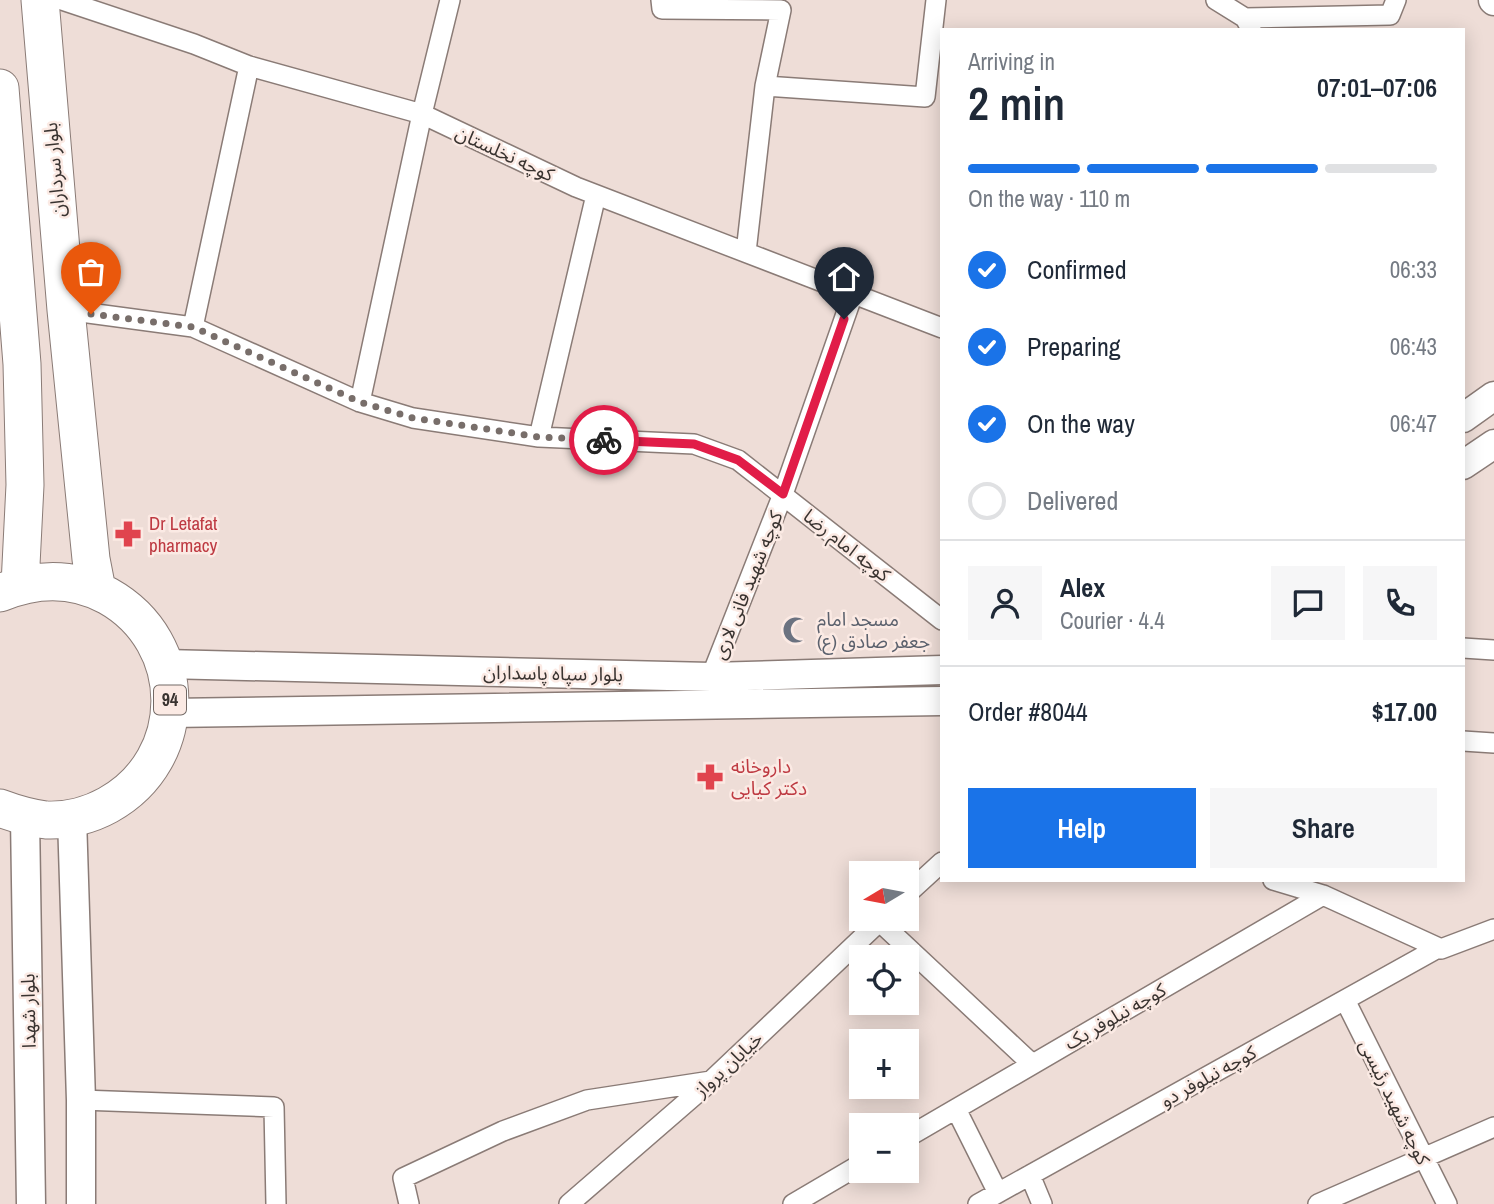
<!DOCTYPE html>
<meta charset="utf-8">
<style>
body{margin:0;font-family:"Archivo Narrow","Noto Sans Arabic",sans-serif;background:#f6f6f7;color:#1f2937;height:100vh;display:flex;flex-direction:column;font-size:26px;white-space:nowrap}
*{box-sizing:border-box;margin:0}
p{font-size:23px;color:#747a83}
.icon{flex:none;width:38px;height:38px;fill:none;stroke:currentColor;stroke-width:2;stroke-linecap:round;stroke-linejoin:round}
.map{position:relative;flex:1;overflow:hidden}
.details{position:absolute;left:940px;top:28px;width:525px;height:854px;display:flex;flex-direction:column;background:#fff;border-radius:0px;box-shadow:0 4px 18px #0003}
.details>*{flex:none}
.needle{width:46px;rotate:260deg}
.buttons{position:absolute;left:849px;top:861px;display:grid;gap:14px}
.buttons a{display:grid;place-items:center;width:70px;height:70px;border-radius:0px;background:#fff;box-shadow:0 4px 18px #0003;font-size:35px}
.pin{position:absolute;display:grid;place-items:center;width:60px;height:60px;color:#fff;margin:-72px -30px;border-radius:50% 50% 50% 0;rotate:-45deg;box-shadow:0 0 7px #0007}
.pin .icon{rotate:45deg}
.courier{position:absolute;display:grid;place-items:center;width:70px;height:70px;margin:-35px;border:5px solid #e11d48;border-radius:50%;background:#fff;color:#222;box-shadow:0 2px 9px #0007}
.overview em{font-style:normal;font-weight:600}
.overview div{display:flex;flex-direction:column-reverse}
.overview{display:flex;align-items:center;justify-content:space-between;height:119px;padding:0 28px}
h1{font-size:46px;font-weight:600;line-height:52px}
.bar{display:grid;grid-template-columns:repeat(4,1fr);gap:10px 7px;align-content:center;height:84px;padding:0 28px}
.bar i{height:9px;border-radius:5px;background:#e0e1e3}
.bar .on{background:#1a73e8}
.bar p{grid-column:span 4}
.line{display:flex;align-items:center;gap:18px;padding:0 28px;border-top:2px solid #e0e1e3}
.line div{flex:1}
.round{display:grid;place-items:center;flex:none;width:74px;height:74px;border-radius:0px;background:#f6f6f7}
ol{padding:0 28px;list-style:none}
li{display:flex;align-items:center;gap:21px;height:77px}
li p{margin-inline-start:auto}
li .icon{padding:7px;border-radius:50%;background:#1a73e8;color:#fff;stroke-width:4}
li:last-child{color:#747a83}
li i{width:38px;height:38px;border:4px solid #e0e1e3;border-radius:50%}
.cta{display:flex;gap:14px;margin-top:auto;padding:14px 28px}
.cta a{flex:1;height:80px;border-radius:0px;background:#1a73e8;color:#fff;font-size:28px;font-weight:600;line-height:80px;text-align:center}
.cta a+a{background:#f6f6f7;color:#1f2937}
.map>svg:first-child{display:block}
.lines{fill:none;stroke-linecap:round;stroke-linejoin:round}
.street-casing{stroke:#8a7b76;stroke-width:22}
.secondary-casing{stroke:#8a7b76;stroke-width:31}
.highway-casing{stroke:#8a7b76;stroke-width:39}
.street{stroke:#fff;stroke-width:19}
.secondary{stroke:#fff;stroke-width:28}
.highway{stroke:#fff;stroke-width:37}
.done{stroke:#786e6a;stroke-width:7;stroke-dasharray:0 12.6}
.route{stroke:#e11d48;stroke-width:9}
.labels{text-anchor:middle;stroke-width:5;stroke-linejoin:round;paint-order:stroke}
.shield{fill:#fbeae4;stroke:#736a66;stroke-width:2}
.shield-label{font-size:18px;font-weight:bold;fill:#393330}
.street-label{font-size:19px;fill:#393330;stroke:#fbeae4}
.health-label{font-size:19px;fill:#be3a42;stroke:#fbeae4;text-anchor:start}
.worship-label{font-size:19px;fill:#5b616d;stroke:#fbeae4;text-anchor:start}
</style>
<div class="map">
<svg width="1494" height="1204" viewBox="0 0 1494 1204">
<rect width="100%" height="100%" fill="#eeddd7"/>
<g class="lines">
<!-- street casing -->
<g class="street-casing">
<path id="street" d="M62,0L194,44L249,66L422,114L576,187L942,328
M661,0L662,9L781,10L765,86
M1216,0L1245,18L1251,29
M1245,18L1390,15L1396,0
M746,252L765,86L925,97L936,0
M66,310L193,327L360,402L413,418L539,437L694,444L738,460L942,620
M193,327L249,66
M360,402L422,114L450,0
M539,437L596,195
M1463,648L1494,650
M711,677L783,494L853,294
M1463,741L1494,743
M1273,880L1323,895L1441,949L1494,929
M906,895L942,862
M879,921L1032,1064
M1345,1000L1447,1204
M81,1100L274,1107L276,1204
M956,1109L998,1193
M906,1138L1323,895
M1030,1175L1042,1204
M409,1204L403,1178L503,1131L587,1100L711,1081
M569,1204L711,1081L882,919
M793,1204L861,1164
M978,1204L1438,948
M1318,1204L1494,1127"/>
</g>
<!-- secondary casing -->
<g class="secondary-casing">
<path id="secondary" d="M1493,0L1494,1
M1463,418L1494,396
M1463,465L1494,444
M165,664L711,677L942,670
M170,713L942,701
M25,817L31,1204
M72,818L81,1100V1204"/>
</g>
<!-- highway casing -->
<g class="highway-casing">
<path id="highway" d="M40,0L66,310L91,559L97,590
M0,88L22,364L25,485L20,585
M0,593C36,578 73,577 108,596C190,642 191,759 108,805C90,815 67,821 46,820C30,818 16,814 0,808"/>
</g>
<!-- street -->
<use href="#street" class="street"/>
<!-- secondary -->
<use href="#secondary" class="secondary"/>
<!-- highway -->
<use href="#highway" class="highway"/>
</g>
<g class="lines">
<!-- done -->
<path class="done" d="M91,314L193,327L360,402L413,418L539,437L604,440"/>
<!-- route -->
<path class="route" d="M604,440L694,444L738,460L783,494L844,319"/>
</g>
<!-- icons -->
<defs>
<g id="pharmacy-bare" transform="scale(2.1)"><path d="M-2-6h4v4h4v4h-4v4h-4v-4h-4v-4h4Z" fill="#e0444e" stroke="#fbeae4" stroke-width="2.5" paint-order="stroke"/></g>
<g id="mosque-bare" transform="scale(2.1)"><path d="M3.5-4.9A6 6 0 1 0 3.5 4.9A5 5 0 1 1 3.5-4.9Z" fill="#6b7280" stroke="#fbeae4" stroke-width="2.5" paint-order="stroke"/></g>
</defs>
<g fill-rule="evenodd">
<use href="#pharmacy-bare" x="128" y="534"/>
<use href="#mosque-bare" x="796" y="630"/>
<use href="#pharmacy-bare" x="710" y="777"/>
</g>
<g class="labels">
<!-- shield labels -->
<rect class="shield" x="154" y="685.5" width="32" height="29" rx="5"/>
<g class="shield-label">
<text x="170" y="706">94</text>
</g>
<!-- street labels -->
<g class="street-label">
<text transform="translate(505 153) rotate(25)" y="7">کوچه نخلستان</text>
<text transform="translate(54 170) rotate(-95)" y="7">بلوار سرداران</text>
<text transform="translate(847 545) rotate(38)" y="7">کوچه امام رضا</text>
<text transform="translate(747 585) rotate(-68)" y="7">کوچه شهید فانی لاری</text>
<text transform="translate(553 673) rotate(1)" y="7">بلوار سپاه پاسداران</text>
<text transform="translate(28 1011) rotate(-91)" y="7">بلوار شهدا</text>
<text transform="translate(1115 1016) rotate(-30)" y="7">کوچه نیلوفر یک</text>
<text transform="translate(728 1064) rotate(-43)" y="7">خیابان پرواز</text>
<text transform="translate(1208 1076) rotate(-29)" y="7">کوچه نیلوفر دو</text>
<text transform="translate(1395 1102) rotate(64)" y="7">کوچه شهید رئیسی</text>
</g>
<!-- health labels -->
<g class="health-label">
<text x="149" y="530">Dr Letafat<tspan x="149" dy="22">pharmacy</tspan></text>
<text x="731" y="773">داروخانه<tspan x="731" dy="22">دکتر کیایی</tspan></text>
</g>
<!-- worship labels -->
<g class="worship-label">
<text x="817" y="626">مسجد امام<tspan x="817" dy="22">جعفر صادق (ع)</tspan></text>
</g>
</g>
</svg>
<div class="buttons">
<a><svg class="needle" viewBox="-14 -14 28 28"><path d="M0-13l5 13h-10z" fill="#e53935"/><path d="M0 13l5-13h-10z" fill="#747a83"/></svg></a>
<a><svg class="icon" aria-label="locate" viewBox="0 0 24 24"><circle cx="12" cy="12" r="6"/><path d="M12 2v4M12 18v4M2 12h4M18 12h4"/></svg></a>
<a>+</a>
<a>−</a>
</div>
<div class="pin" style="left:91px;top:314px;background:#ea580c"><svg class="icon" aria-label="bag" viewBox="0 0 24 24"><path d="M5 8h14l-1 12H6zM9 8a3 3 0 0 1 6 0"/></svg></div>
<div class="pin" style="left:844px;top:319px;background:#1f2937"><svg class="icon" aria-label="home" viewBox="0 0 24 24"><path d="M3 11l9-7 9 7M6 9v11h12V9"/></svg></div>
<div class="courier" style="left:604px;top:440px"><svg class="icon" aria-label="bike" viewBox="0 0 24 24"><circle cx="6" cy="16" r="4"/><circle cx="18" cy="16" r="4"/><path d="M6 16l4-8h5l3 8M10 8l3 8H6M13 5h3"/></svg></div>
<section class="details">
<div class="overview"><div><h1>2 min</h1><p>Arriving in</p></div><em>07:01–07:06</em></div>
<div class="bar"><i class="on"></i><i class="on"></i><i class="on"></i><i></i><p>On the way · 110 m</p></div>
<ol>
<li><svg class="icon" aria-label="check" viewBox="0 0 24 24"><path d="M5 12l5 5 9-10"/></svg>Confirmed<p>06:33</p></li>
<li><svg class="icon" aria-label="check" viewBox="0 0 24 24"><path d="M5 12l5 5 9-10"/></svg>Preparing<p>06:43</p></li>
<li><svg class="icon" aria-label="check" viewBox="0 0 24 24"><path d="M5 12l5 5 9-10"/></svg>On the way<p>06:47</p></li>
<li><i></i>Delivered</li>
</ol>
<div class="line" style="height:126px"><a class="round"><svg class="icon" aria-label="person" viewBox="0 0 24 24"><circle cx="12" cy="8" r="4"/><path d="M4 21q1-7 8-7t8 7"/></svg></a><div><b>Alex</b><p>Courier · 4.4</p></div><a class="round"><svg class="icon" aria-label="chat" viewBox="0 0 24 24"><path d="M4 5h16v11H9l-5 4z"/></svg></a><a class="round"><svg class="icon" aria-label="phone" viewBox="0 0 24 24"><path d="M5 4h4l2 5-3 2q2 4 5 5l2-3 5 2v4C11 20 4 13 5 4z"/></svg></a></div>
<div class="line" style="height:91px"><div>Order #8044</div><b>$17.00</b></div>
<div class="cta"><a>Help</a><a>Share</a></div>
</section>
</div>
